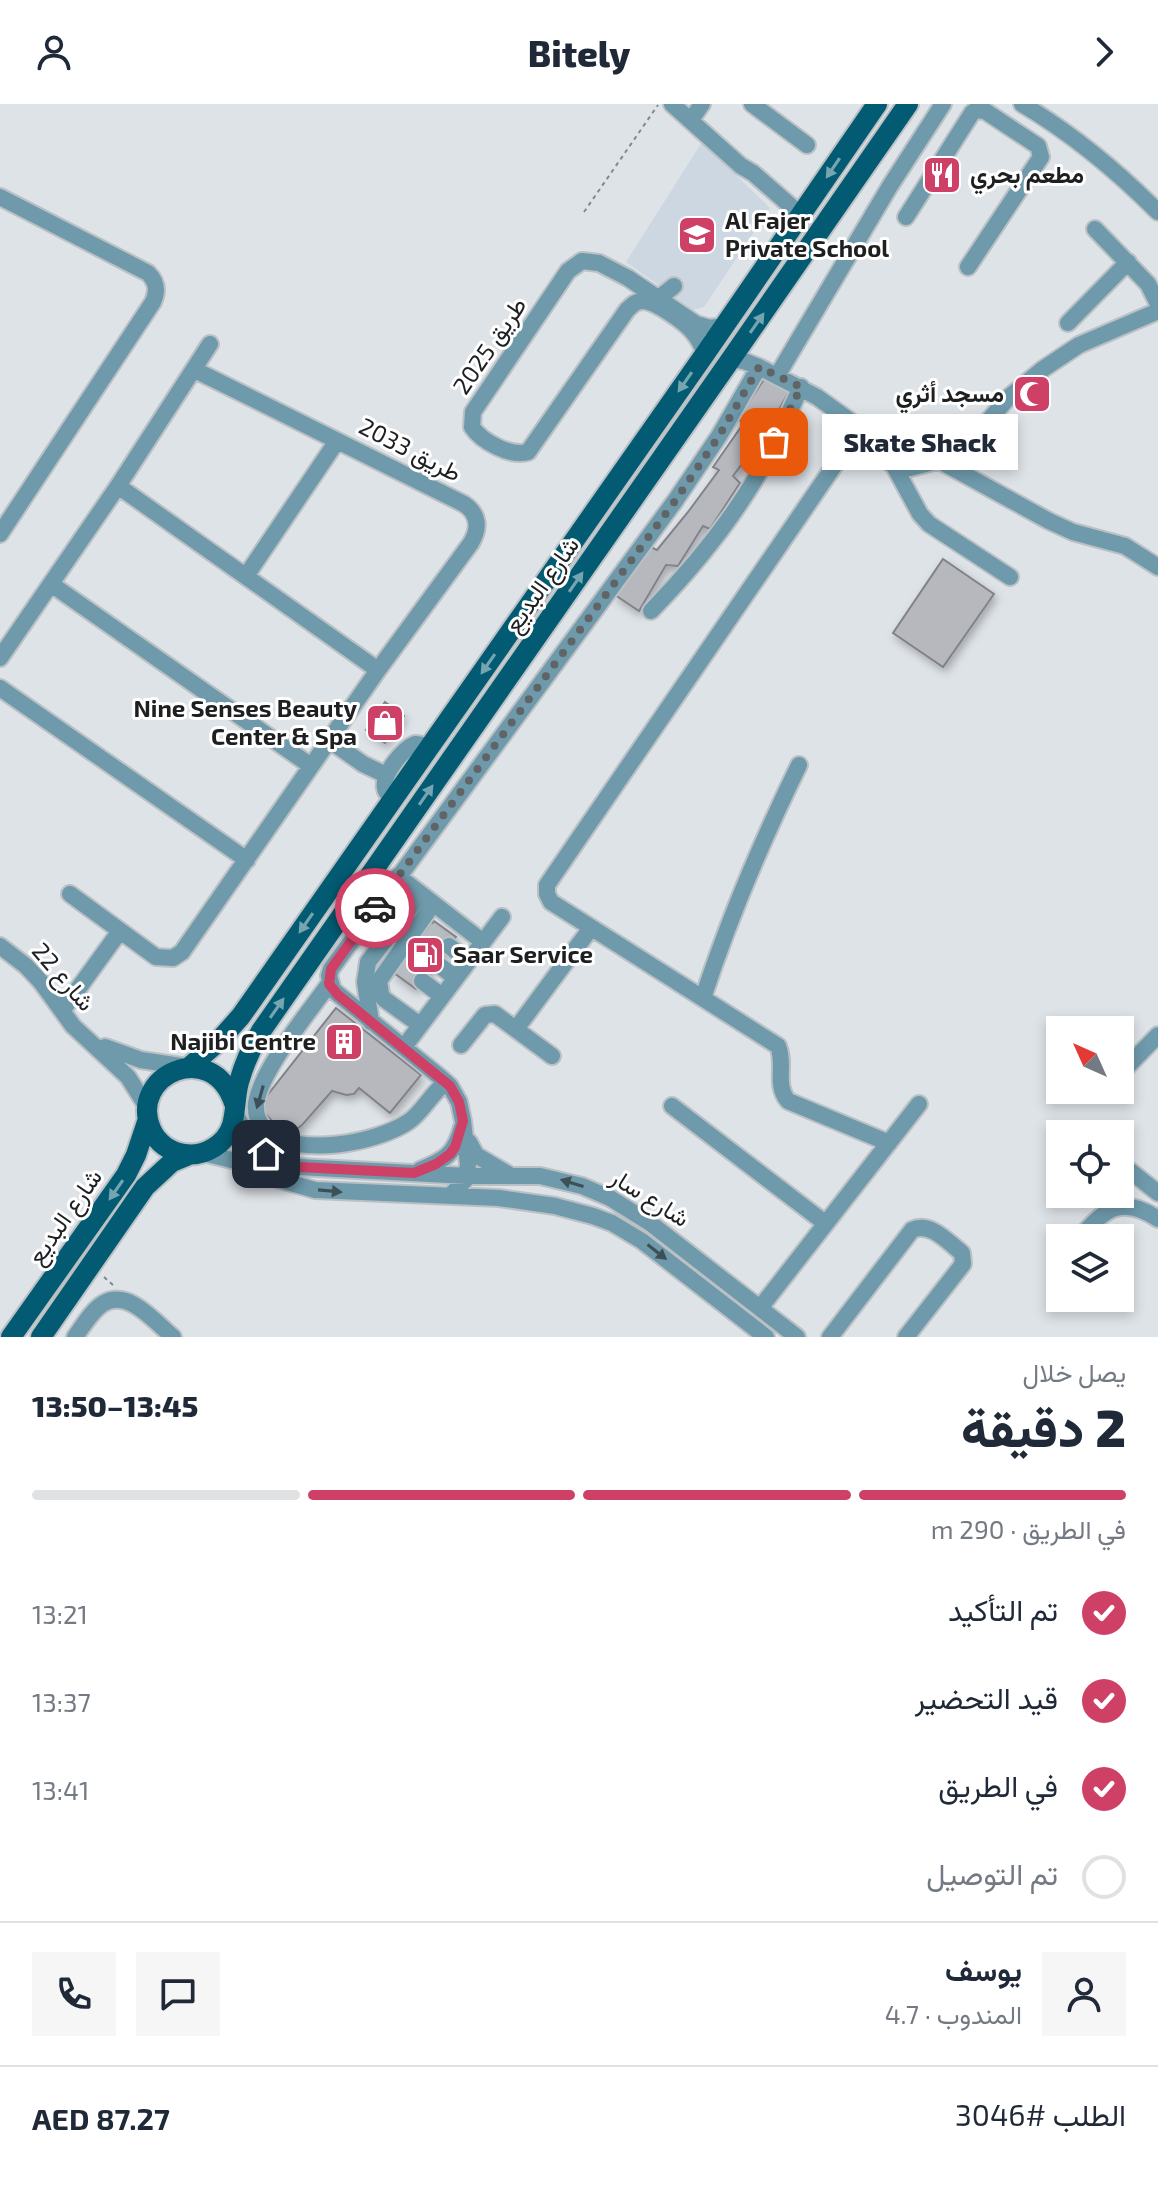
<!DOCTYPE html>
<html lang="ar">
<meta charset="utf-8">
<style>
body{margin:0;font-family:"Exo 2",Vazirmatn,sans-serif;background:#f6f6f7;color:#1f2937;direction:rtl;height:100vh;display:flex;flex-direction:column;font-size:30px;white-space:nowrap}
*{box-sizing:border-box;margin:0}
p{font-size:26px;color:#747a83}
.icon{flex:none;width:44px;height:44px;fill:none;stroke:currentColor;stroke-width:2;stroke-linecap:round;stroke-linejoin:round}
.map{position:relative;height:1233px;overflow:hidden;direction:ltr}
.drawer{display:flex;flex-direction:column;background:#fff;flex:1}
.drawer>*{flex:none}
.needle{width:52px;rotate:315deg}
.buttons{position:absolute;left:1046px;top:912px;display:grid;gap:16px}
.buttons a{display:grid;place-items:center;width:88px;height:88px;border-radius:0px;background:#fff;box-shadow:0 4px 12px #0003;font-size:40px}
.pin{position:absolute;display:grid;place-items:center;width:68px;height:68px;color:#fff;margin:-34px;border-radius:16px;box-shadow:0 4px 12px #0006}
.courier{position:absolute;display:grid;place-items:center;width:80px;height:80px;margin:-40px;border:6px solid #cf4067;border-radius:50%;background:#fff;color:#222;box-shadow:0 2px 10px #0007}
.bubble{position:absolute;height:56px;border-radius:0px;background:#fff;box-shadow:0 4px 12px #0003;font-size:26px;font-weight:800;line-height:56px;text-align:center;direction:rtl}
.headline em{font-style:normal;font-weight:800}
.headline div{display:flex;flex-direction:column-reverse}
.headline{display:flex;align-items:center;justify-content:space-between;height:136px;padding:0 32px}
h1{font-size:52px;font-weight:800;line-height:60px}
.bar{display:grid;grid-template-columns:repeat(4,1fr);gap:12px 8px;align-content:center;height:96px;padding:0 32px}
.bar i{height:10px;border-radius:6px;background:#e0e1e3}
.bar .on{background:#cf4067}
.bar p{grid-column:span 4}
.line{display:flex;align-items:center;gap:20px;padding:0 32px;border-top:2px solid #e0e1e3}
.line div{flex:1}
.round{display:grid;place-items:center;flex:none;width:84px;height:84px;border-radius:0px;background:#f6f6f7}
ol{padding:0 32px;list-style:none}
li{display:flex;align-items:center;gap:24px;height:88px}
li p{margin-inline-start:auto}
li .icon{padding:8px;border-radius:50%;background:#cf4067;color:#fff;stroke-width:4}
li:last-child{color:#747a83}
li i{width:44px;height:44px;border:4px solid #e0e1e3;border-radius:50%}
header{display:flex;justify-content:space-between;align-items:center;height:104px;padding:0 32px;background:#fff;font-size:36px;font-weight:800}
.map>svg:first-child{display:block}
.built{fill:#ccd7e1}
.building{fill:#b6b8be;stroke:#818388;stroke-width:2;filter:url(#shadow)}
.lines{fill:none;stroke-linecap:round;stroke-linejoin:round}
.minor-tunnel{stroke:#b7bcc0;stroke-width:16;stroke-dasharray:16 8;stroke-linecap:butt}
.minor-casing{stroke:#bbc0c4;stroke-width:20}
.major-casing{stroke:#bbc0c4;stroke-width:24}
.path{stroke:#84888b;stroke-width:2;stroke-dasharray:4 4;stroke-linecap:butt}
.minor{stroke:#6e9aab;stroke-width:16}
.major{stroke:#025b72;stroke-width:20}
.oneway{fill:#74a5b1}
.oneway2{fill:#3d5058}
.done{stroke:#616466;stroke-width:8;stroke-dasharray:0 14.4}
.route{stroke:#cf4067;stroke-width:10}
.labels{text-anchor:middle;stroke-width:6;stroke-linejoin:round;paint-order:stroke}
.poi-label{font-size:24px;font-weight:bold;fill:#1d1f20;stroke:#fff;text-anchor:start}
.street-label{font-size:24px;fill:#1d1f20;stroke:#fff}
</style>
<header><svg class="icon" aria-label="forward" viewBox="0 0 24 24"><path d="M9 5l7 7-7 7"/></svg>Bitely<svg class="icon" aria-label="person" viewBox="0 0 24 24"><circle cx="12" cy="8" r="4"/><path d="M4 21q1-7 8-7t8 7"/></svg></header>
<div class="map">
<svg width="1158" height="1233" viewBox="0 0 1158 1233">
<defs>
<filter id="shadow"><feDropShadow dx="2.5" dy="4.5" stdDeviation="4" flood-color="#0004"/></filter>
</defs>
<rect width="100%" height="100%" fill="#dee3e8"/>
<!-- built -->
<path class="built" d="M702,38L770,104L704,203L693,206L626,158Z"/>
<!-- building -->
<path class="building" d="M767,271L790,286L765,330L733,372L740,379L710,425L703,422L678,462L666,461L639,507L615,491L646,441L657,446L688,408L719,366L713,363L743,320L738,314Z
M943,455L994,490L943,563L893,529Z
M385,598L404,612L385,639L366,626Z
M434,817L456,833L416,885L394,869Z
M336,904L421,971L390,1009L359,984L354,990L346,991L332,987L303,1020L297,1025L289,1027L277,1023L264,1008L266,993Z"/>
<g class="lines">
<!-- minor-tunnel -->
<path class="minor-tunnel" d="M427,826L449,842
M414,843L436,859
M400,861L422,877"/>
<!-- minor casing -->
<g class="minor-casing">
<path id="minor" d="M672,0L741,62L753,69L801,111
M752,0L807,41
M1022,0C1073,30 1116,66 1158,108
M691,16L702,0
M0,93L148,169C157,178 158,187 153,198L0,430
M906,113L972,9L976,6L985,7L1038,42L1041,53L968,163
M1095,125L1148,180L1158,200
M658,195L674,182
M1068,219L1128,158
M705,250C702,241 698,234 692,227C684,218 655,197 643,197C636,197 632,201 627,206L528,348C511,353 482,338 472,323L473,308L568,167L582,157L599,159L628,174L696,220L710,224L724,222
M731,255L744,257L759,263L817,293L860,324L871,343L883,354L894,362L910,364L937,357L959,345L980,326L1009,293L1043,265L1079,241L1158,207
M777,272L890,82L943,0
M894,362L920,410L929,420L1010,473
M118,382L378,566
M246,472L337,337
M51,480L311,662
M651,507C690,467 725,425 754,377C772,347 786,315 801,283
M0,554L118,382L210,240
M0,584L247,756
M329,636L363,660L386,671
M393,695C389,691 386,690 385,684C382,670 403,645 415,640L430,642
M398,772L483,838
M70,790L156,853L173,854L182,848L378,566L471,439C480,424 479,410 464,400L195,266
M0,842L26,862L41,878L73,922L128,973L147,1003
M449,842L468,857
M436,859L456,874
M422,877L442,892
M329,880C309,908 260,967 256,1000C255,1011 259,1020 267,1027C298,1054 376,1039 408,1018C421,1010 431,990 446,978
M703,894C729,814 762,737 799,661
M62,907L120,827
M371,918L365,878L368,858L421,790
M420,921L384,895L381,890L379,877L433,800
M516,925L591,824
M461,941L485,911L495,910L552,952
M105,943L141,956L187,963
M404,943L502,813
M1122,968L1158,931
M672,1002L825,1119
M235,1007C246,1038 268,1054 299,1063L467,1072H540L582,1082L610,1094L650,1119L797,1233
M469,1038L476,1051L508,1070
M889,1039L788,997C774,980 786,961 778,942L551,798L547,790V781L860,324L889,329L1049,417L1073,428L1125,442L1158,463
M203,1049L240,1058L277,1075L315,1086L499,1094L555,1102L593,1112L612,1119L642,1137L766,1233
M1124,1062L1158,1089
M420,1066C445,1056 455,1050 462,1023
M451,1091L466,1075L468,1060L463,1017L459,998L450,982L440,973L333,886L329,872L331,865L675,397L719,332L759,263
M1080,1134C1104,1104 1123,1091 1158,1115
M760,1204L919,1000
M75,1233C83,1222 92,1206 104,1199C129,1185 155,1218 173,1233
M830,1233L912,1126C930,1117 948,1138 962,1149L963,1160L906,1233"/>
</g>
<!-- major casing -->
<g class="major-casing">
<path id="major" d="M188,964L217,939L241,912L705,250L877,0
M234,999C212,933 128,971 151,1025C157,1039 170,1048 184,1050C205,1053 226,1040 232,1021C236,1007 235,992 239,978C244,960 251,944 261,927L731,255L908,0
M11,1233L126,1071L136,1051L148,1015
M41,1233L145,1083L172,1058L189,1051"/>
</g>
<!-- path -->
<path class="path" d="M584,108L658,1
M104,1173L114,1182"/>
<!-- minor -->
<use href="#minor" class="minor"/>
<!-- major -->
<use href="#major" class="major"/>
</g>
<!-- one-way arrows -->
<defs><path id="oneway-solid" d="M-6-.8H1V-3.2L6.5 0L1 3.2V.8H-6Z" transform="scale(2)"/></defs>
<g class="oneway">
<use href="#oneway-solid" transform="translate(833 64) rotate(124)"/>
<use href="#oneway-solid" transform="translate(757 219) rotate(-55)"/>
<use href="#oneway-solid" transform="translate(685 278) rotate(125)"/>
<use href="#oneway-solid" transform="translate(576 478) rotate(-55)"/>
<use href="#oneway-solid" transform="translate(488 560) rotate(125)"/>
<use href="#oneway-solid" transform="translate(426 691) rotate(-55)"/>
<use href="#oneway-solid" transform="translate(306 819) rotate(125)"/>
<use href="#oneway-solid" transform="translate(277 904) rotate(-55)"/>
<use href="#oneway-solid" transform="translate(116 1086) rotate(125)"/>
</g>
<g class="oneway2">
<use href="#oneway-solid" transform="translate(260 993) rotate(106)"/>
<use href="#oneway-solid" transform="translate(572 1079) rotate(-163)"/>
<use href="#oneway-solid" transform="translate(330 1087) rotate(5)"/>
<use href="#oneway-solid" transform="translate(657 1148) rotate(38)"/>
</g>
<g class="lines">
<!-- done -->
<path class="done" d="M375,804L675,397L719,332L759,263L801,283L774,338"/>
<!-- route -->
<path class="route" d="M266,1050L282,1058L299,1063L414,1069L436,1060L450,1050L455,1043L463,1017L459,998L450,982L338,891L329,880L331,865L375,804"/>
</g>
<!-- icons -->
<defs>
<g id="restaurant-square" transform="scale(2)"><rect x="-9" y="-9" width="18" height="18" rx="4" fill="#cf4067" stroke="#fff"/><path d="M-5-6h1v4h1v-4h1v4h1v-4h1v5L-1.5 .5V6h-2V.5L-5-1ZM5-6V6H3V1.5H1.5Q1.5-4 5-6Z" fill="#fff"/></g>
<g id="school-square" transform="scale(2)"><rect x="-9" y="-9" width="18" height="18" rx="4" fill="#cf4067" stroke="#fff"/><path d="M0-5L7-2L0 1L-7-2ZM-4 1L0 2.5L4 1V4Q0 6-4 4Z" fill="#fff"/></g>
<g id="mosque-square" transform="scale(2)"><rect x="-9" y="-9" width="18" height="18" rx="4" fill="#cf4067" stroke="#fff"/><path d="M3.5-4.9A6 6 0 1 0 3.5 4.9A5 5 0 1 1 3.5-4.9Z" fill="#fff"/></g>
<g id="shop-square" transform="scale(2)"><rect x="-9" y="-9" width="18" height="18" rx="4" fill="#cf4067" stroke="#fff"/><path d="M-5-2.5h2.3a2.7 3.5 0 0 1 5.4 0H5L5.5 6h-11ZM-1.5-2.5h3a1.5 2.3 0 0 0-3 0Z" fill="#fff"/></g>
<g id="fuel-square" transform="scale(2)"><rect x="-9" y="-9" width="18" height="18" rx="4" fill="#cf4067" stroke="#fff"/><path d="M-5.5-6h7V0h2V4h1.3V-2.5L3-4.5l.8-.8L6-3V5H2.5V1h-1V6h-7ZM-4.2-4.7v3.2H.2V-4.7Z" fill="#fff"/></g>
<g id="building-square" transform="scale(2)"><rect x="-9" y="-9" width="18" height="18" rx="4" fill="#cf4067" stroke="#fff"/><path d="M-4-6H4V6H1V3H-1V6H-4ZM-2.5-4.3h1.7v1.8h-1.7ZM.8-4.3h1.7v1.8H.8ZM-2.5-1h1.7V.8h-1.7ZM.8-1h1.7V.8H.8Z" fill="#fff"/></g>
</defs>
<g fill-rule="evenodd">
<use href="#restaurant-square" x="942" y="71"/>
<use href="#school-square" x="697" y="131"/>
<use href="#mosque-square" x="1032" y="290"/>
<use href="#shop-square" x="385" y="619"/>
<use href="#fuel-square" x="425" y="851"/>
<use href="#building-square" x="344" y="938"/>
</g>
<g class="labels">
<!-- poi labels -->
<g class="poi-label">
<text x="970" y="79">مطعم بحري</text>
<text x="725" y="125">Al Fajer<tspan x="725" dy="28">Private School</tspan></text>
<text x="1004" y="298" text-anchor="end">مسجد أثري</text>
<text x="357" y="613" text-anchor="end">Nine Senses Beauty<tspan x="357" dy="28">Center &amp; Spa</tspan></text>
<text x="453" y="859">Saar Service</text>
<text x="316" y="946" text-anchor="end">Najibi Centre</text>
</g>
<!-- street labels -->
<g class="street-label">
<text transform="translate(490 242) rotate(-56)" y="8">طريق 2025</text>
<text transform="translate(410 346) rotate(27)" y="8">طريق 2033</text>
<text transform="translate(542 481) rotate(-55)" y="8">شارع البديع</text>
<text transform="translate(63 873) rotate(49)" y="8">شارع 22</text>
<text transform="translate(650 1094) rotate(32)" y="8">شارع سار</text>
<text transform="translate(65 1113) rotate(-55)" y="8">شارع البديع</text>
</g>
</g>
</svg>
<div class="buttons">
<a><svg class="needle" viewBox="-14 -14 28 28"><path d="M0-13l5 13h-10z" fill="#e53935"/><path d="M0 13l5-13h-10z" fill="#747a83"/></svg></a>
<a><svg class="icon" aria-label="locate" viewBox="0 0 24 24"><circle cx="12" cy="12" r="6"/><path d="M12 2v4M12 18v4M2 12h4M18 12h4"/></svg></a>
<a><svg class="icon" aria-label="layers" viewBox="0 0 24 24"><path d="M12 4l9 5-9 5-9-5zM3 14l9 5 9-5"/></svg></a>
</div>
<div class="pin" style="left:774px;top:338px;background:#ea580c"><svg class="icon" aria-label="bag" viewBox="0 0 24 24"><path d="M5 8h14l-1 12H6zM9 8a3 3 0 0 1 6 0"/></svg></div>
<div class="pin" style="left:266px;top:1050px;background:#1f2937"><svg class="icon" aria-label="home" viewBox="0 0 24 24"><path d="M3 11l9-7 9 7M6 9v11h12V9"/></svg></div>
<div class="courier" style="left:375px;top:804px"><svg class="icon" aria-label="car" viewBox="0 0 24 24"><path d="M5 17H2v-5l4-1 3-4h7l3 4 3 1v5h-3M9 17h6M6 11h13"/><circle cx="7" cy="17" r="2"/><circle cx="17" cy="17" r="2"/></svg></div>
<div class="bubble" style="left:822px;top:310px;width:196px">Skate Shack</div>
</div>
<section class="drawer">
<div class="headline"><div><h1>2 دقيقة</h1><p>يصل خلال</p></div><em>13:45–13:50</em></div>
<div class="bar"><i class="on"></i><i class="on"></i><i class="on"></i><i></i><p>في الطريق · 290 m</p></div>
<ol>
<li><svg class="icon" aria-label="check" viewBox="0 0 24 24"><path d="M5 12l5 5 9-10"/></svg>تم التأكيد<p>13:21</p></li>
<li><svg class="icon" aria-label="check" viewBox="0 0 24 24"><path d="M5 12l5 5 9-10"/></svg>قيد التحضير<p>13:37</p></li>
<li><svg class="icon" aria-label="check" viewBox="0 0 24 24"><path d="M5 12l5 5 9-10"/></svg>في الطريق<p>13:41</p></li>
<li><i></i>تم التوصيل</li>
</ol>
<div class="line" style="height:144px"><a class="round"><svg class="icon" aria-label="person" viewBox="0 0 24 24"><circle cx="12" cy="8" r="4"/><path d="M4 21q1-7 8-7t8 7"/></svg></a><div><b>يوسف</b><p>المندوب · 4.7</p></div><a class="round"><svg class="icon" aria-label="chat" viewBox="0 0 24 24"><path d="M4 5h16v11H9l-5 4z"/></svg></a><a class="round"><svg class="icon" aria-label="phone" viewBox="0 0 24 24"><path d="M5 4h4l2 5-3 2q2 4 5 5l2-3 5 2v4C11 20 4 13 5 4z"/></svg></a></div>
<div class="line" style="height:104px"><div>الطلب #3046</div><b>AED 87.27</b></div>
</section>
